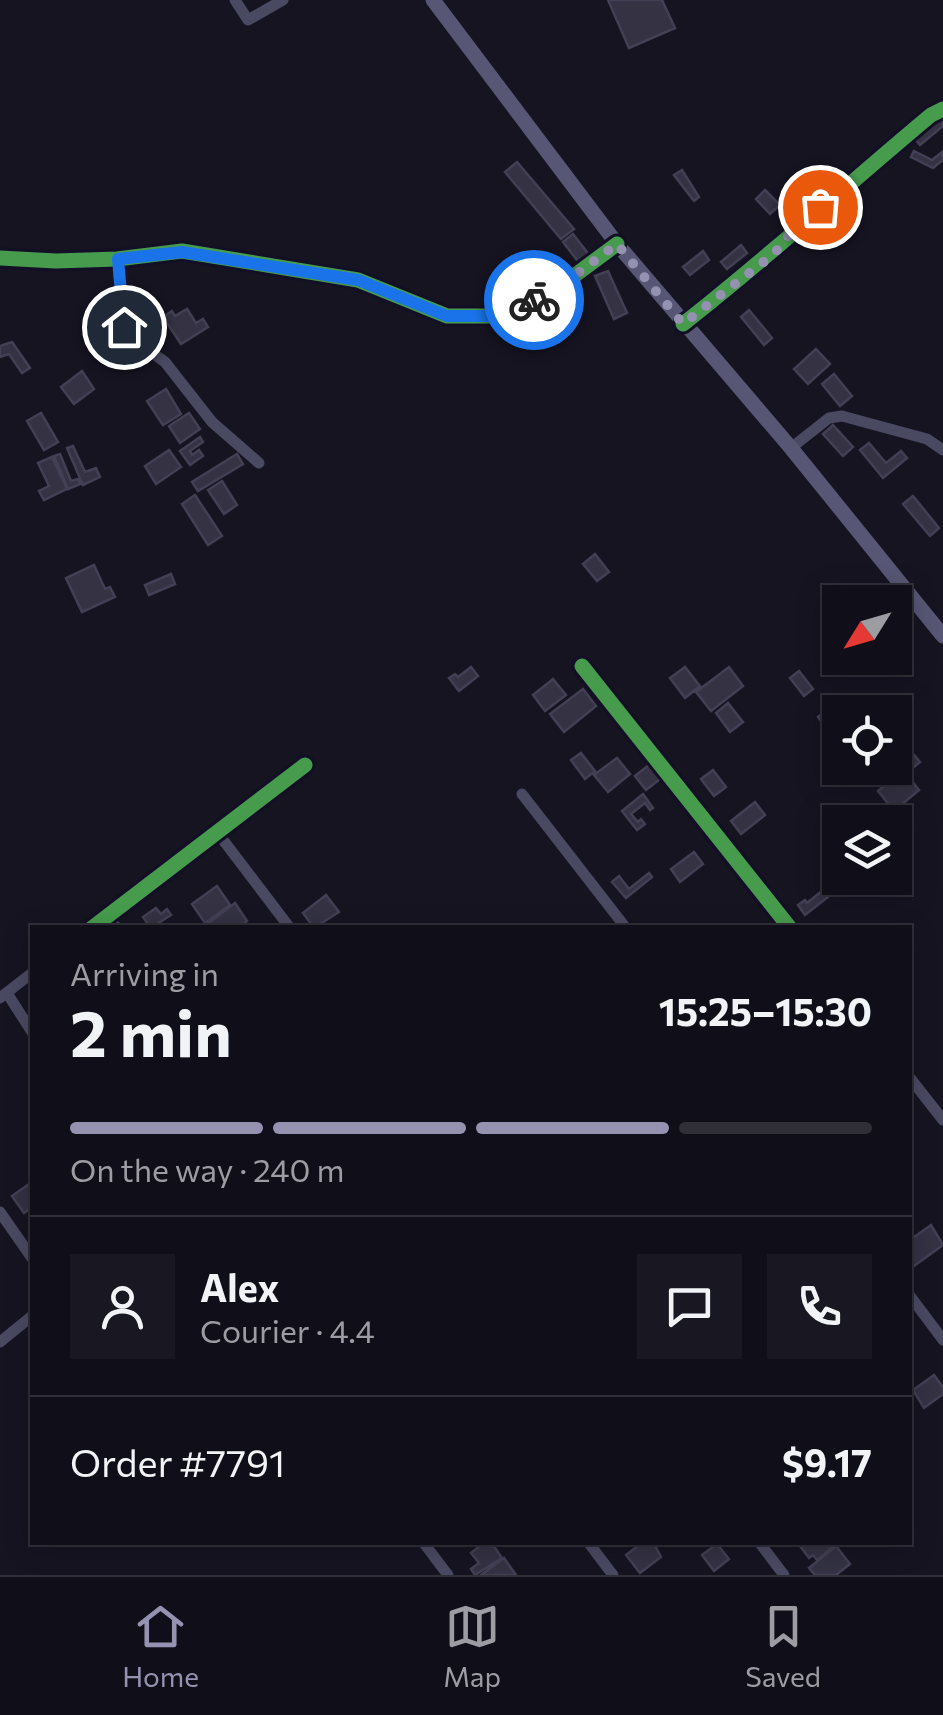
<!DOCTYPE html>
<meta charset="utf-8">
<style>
body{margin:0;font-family:Commissioner,sans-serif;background:#191822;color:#f1f3f6;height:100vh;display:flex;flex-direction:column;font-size:38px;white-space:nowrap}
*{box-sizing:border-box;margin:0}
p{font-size:32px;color:#9c9ca2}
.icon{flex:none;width:55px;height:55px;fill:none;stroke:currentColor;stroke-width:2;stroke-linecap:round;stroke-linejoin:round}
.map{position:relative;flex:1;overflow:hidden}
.details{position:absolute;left:30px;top:925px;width:882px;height:620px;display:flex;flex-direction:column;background:#100f19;border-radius:0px;box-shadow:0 5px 25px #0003,0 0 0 2px #302f38}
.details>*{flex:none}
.needle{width:65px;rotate:233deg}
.fabs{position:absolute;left:822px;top:585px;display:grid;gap:20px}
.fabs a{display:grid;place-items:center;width:90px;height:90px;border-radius:0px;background:#100f19;box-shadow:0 5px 25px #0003,0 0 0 2px #302f38;font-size:50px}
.pin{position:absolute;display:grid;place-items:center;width:85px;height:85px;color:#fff;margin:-42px;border:5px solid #fff;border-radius:50%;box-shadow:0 2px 10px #0007}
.courier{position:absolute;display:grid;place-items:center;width:100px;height:100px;margin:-50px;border:8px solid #1a73e8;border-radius:50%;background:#fff;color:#222;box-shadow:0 2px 12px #0007}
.head em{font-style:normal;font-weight:700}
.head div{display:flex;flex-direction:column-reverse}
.head{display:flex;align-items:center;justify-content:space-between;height:170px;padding:0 40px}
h1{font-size:65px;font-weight:700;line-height:75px}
.bar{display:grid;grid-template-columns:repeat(4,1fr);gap:15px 10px;align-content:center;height:120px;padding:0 40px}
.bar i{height:12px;border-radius:8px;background:#302f38}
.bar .selected{background:#9591b1}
.bar p{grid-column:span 4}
.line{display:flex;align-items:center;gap:25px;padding:0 40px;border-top:2px solid #302f38}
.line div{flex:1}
.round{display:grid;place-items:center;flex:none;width:105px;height:105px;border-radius:0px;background:#191822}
.tabs{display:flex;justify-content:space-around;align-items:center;height:140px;border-top:2px solid #302f38;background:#100f19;font-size:28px;color:#9c9ca2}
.tabs a{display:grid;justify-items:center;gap:5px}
.tabs .selected{color:#9591b1}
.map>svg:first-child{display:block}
.building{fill:#343243;stroke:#433f54;stroke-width:2.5}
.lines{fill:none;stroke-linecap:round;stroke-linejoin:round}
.street{stroke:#4a4962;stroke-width:11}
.secondary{stroke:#575674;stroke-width:15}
.cycleway-casing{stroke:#130f26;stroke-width:21}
.cycleway{stroke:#469c4c;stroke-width:15}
.done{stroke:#9591b1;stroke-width:10;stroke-dasharray:0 18}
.route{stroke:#1a73e8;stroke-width:12}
</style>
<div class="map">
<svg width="943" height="1575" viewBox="0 0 943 1575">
<rect width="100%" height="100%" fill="#161421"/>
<!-- building -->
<path class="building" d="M608,0H662L675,28L629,48Z
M943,116V126L920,145L915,139Z
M914,151L932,160L942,152L943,160L933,168L911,157Z
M517,162L574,229L561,239L505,172Z
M682,170L699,197L694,201L674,175Z
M765,190L780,205L770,214L756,199Z
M573,234L590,256L580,264L563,242Z
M741,245L747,253L727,269L721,262Z
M703,251L709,260L690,275L683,267Z
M608,271L627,313L614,319L595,276Z
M187,309L196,323L203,319L208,327L181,344L163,317L172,311L175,316Z
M749,310L772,338L764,345L741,317Z
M12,342L30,368L22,373L9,354L0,357V346Z
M816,349L830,364L808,384L794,369Z
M82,371L94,389L74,404L61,387Z
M834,374L852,396L840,406L822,384Z
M166,389L181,414L163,425L147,401Z
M41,413L58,442L44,450L27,421Z
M189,413L200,429L180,443L169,426Z
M833,425L853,447L843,456L823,434Z
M200,437L203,442L190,451L192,455L199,450L203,456L190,465L180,451Z
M869,443L886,463L901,451L907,458L883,478L860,450Z
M73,446L85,472L96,468L100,477L83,485L67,448Z
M169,450L181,467L156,484L145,466Z
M60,454L71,481L78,479L80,484L68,489L54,456Z
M237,454L243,464L198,491L192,482Z
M52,457L67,489L44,500L39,491L49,486L38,463Z
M222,481L237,505L224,514L208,490Z
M195,495L222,536L208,545L182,504Z
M913,496L939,528L930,536L903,504Z
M595,554L609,572L597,581L583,564Z
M94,565L105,589L110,587L115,597L82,612L66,578Z
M171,574L175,584L149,595L145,585Z
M471,667L478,676L459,691L449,678L455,674L458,677Z
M685,667L700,686L685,698L670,678Z
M729,667L743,686L711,711L696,692Z
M799,671L813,689L804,696L790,678Z
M553,679L566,695L545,711L533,695Z
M583,689L596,706L564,732L550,714Z
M728,703L743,722L730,732L716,713Z
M834,704L841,712L840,728L832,735L818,717Z
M895,732L920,762L914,767L895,744Z
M581,753L595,771L585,779L571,760Z
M617,758L630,774L608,792L594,775Z
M649,765L660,779L646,790L635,776Z
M713,770L726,787L714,796L701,779Z
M908,776L919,790L894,811L878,791L891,780L896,786Z
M643,794L653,808L650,810L645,803L631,814L638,822L641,819L645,824L637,830L622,811Z
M755,802L765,815L741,834L731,821Z
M694,852L703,864L680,882L671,869Z
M827,867L842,886L805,915L798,905L805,900L807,903L833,882L823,870Z
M649,873L652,877L626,898L612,882L619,876L629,889Z
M217,886L230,905L205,923L192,904Z
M326,895L339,912L314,928L303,913Z
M235,903L247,921L238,928H209L207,924Z
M156,908L161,914L167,909L171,915L151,928L143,917Z
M32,1182V1207L24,1213L12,1196Z
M931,1225L943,1245L914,1266L910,1261V1240Z
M934,1375L943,1387V1394L924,1408L913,1390Z
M485,1542H491L502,1558L475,1575L471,1569L479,1563L471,1553Z
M643,1542H653L661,1557L640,1573L626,1555Z
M804,1542H832L834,1546L817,1560L813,1555L809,1558L800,1546Z
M717,1544L729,1559L714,1571L702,1555Z
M836,1546L850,1564L836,1575H815L809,1568Z
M504,1558L516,1575H481Z"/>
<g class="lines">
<!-- street -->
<path class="street" d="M235,0L248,20L283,0
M0,258L56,261L117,259L182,251L358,280L447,316H492L547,296L617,244
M117,259L125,327L130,337L165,362L212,422L259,463
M683,324C769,257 848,184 931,115L943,109
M791,448L829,418L842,416L927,439L943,450
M582,666L790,928
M522,794L626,928
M217,832L290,928
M106,917L117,928
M92,928L305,765
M7,993L32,1032
M0,998L32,973
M910,1078L943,1120
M0,1212L32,1258
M910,1296L943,1340
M0,1342L32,1316
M423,1542L448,1575
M588,1542L613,1575
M759,1542L784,1575"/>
<!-- secondary -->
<path class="secondary" d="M433,0L617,244L791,448L943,636"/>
<!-- cycleway casing -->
<g class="cycleway-casing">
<path id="cycleway" d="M0,258L56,261L117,259L182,251L358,280L447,316H492L547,296L617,244
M683,324C769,257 848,184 931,115L943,109
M582,666L790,928
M92,928L305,765"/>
</g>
<!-- cycleway -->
<use href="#cycleway" class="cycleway"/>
</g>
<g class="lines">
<!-- done -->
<path class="done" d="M534,300L547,296L617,244L683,324L774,254L793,230L820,207"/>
<!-- route -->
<path class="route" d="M124,327L118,259L182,252L358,280L447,316H492L534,300"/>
</g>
</svg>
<div class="fabs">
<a><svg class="needle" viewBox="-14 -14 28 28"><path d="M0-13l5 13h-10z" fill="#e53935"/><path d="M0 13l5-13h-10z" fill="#9c9ca2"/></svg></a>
<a><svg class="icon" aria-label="locate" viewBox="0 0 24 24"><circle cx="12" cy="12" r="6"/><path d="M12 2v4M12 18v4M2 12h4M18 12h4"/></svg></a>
<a><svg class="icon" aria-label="layers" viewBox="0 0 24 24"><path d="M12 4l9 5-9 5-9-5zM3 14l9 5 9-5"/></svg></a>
</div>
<div class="pin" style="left:820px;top:207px;background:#ea580c"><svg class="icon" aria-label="bag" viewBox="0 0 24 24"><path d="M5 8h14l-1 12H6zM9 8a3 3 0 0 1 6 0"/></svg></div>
<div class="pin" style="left:124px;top:327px;background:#1f2937"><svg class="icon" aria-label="home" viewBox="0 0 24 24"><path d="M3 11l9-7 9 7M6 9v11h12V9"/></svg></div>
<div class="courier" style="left:534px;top:300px"><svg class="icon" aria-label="bike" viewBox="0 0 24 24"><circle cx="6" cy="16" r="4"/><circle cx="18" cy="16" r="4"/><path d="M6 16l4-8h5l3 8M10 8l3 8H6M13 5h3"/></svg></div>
<section class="details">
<div class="head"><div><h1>2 min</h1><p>Arriving in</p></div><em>15:25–15:30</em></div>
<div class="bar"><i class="selected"></i><i class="selected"></i><i class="selected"></i><i></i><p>On the way · 240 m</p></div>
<div class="line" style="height:180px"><a class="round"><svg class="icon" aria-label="person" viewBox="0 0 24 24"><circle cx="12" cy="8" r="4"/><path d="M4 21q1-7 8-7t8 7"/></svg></a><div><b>Alex</b><p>Courier · 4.4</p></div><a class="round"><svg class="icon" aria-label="chat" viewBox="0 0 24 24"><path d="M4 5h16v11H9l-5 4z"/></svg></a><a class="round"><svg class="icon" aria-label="phone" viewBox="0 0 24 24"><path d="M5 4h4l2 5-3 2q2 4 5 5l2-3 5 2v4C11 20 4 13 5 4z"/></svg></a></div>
<div class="line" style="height:130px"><div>Order #7791</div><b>$9.17</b></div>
</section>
</div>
<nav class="tabs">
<a class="selected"><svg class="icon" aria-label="home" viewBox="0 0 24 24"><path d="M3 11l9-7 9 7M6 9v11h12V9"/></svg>Home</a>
<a><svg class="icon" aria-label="map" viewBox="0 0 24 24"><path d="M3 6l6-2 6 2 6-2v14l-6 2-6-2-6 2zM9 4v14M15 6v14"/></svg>Map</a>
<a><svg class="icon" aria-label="saved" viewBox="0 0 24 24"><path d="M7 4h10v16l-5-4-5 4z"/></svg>Saved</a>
</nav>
